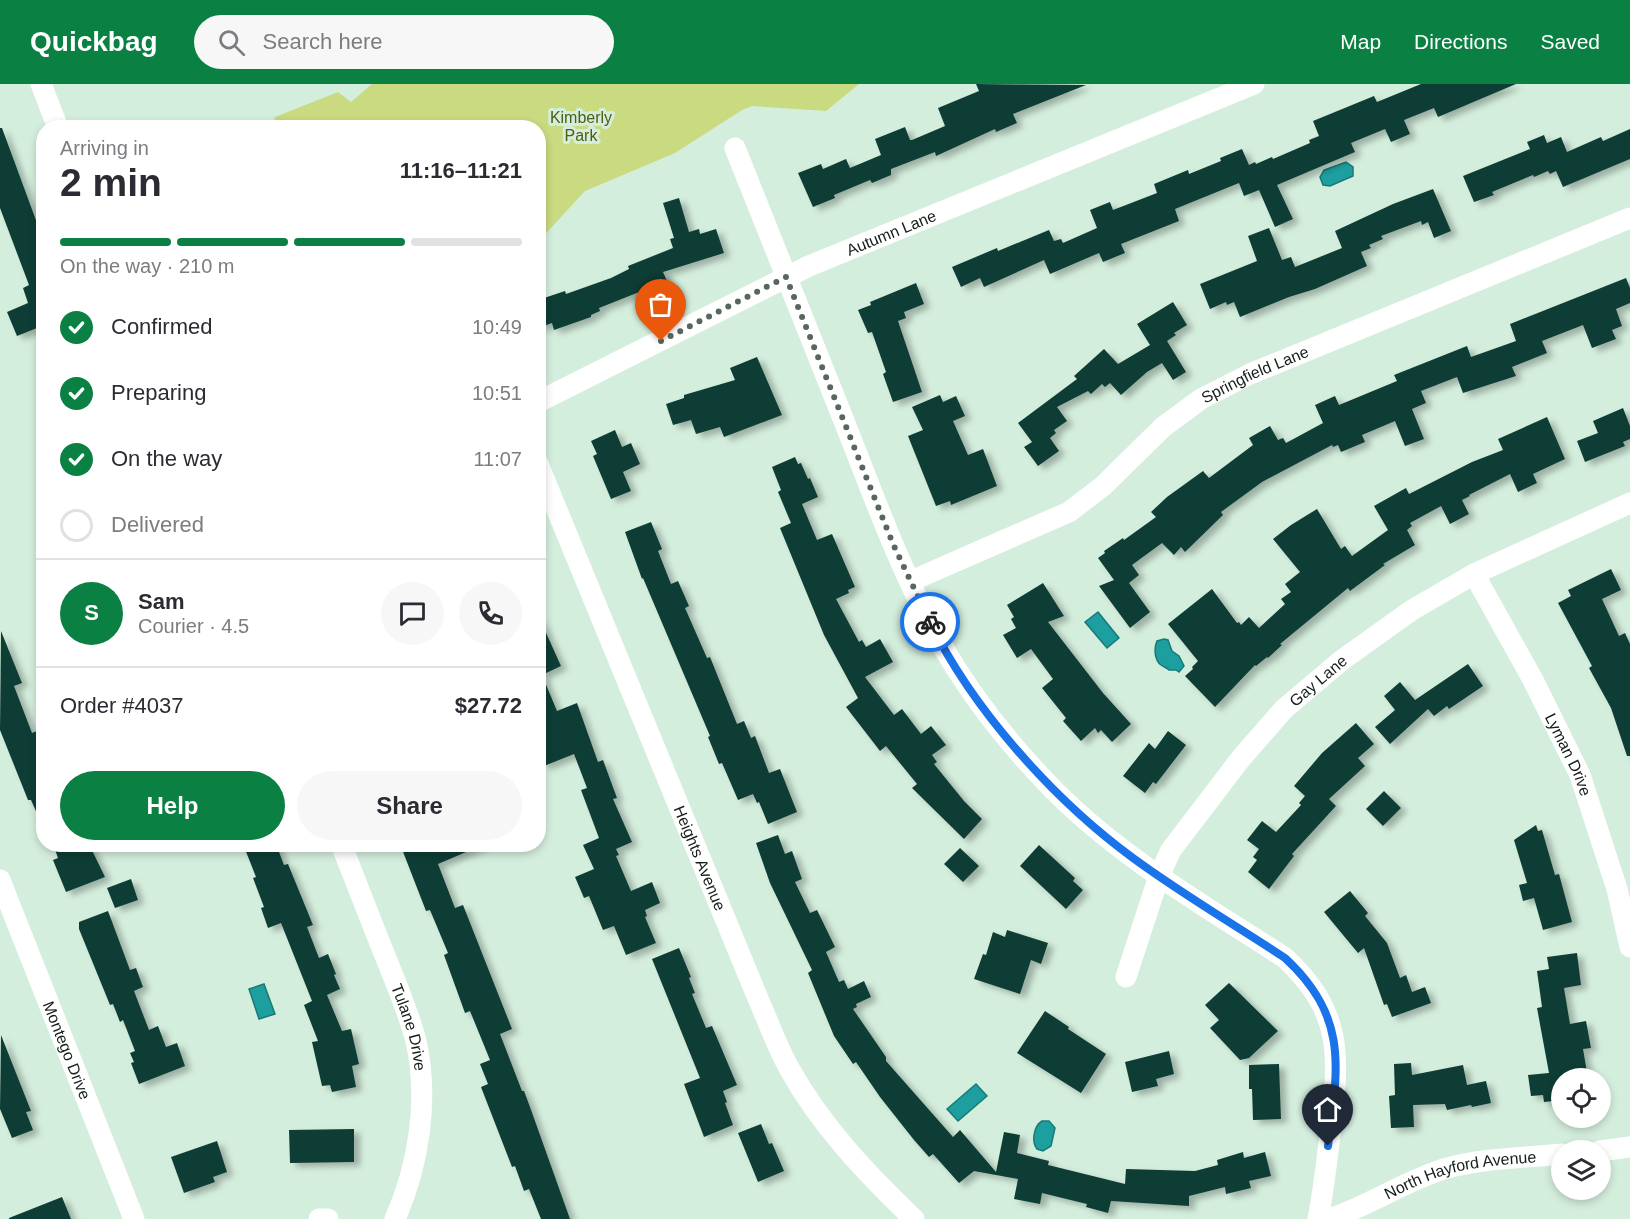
<!DOCTYPE html>
<meta charset="utf-8">
<style>
body{margin:0;font-family:Helvetica,sans-serif;background:#f7f7f7;color:#2b2b33;height:100vh;display:flex;flex-direction:column;font-size:22px;white-space:nowrap}
*{box-sizing:border-box;margin:0}
p{font-size:20px;color:#7c7c81}
.icon{flex:none;width:33px;height:33px;fill:none;stroke:currentColor;stroke-width:2;stroke-linecap:round;stroke-linejoin:round}
.map{position:relative;flex:1;overflow:hidden}
.drawer{position:absolute;left:36px;top:36px;width:510px;height:732px;display:flex;flex-direction:column;background:#fff;border-radius:24px;box-shadow:0 3px 9px #0003}
.drawer>*{flex:none}
.tools{position:absolute;left:1551px;top:984px;display:grid;gap:12px}
.tools a{display:grid;place-items:center;width:60px;height:60px;border-radius:50%;background:#fff;box-shadow:0 3px 9px #0003;font-size:30px}
.pin{position:absolute;display:grid;place-items:center;width:51px;height:51px;color:#fff;margin:-62px -26px;border-radius:50% 50% 50% 0;rotate:-45deg;box-shadow:0 0 6px #0007}
.pin .icon{rotate:45deg}
.courier{position:absolute;display:grid;place-items:center;width:60px;height:60px;margin:-30px;border:4px solid #1a73e8;border-radius:50%;background:#fff;color:#222;box-shadow:0 2px 8px #0007}
.headline em{font-style:normal;font-weight:600}
.headline div{display:flex;flex-direction:column-reverse}
.headline{display:flex;align-items:center;justify-content:space-between;height:102px;padding:0 24px}
h1{font-size:39px;font-weight:600;line-height:45px}
.bar{display:grid;grid-template-columns:repeat(4,1fr);gap:9px 6px;align-content:center;height:72px;padding:0 24px}
.bar i{height:8px;border-radius:4px;background:#e1e1e2}
.bar .active{background:#0b8043}
.bar p{grid-column:span 4}
.line{display:flex;align-items:center;gap:15px;padding:0 24px;border-top:2px solid #e1e1e2}
.line div{flex:1}
.round{display:grid;place-items:center;flex:none;width:63px;height:63px;border-radius:32px;background:#f7f7f7}
ol{padding:0 24px;list-style:none}
li{display:flex;align-items:center;gap:18px;height:66px}
li p{margin-inline-start:auto}
li .icon{padding:6px;border-radius:50%;background:#0b8043;color:#fff;stroke-width:4}
li:last-child{color:#7c7c81}
li i{width:33px;height:33px;border:3px solid #e1e1e2;border-radius:50%}
.cta{display:flex;gap:12px;margin-top:auto;padding:12px 24px}
.cta a{flex:1;height:69px;border-radius:36px;background:#0b8043;color:#fff;font-size:24px;font-weight:600;line-height:69px;text-align:center}
.cta a+a{background:#f7f7f7;color:#2b2b33}
header{display:flex;align-items:center;gap:36px;box-sizing:border-box;height:84px;padding:0 30px;background:#0b8043;color:#fff}
header strong{font-size:28px}
nav{display:flex;gap:33px;margin-inline-start:auto;font-size:21px}
.search{width:420px;height:54px;background:#f7f7f7;display:flex;align-items:center;gap:15px;box-sizing:border-box;padding:0 21px;border-radius:33px;color:#7c7c81;font-size:22px}
.map>svg:first-child{display:block}
.green{fill:#cada80}
.water{fill:#1d9fa0;stroke:#1b7877;stroke-width:1.5}
.building{fill:#103d34;filter:url(#shadow)}
.lines{fill:none;stroke-linecap:round;stroke-linejoin:round}
.street{stroke:#fff;stroke-width:21}
.done{stroke:#58675d;stroke-width:6;stroke-dasharray:0 10.8}
.route{stroke:#1a73e8;stroke-width:8}
.labels{text-anchor:middle;stroke-width:6;stroke-linejoin:round;paint-order:stroke}
.park-label{font-size:16px;fill:#525c12;stroke:#d4eedd}
.street-label{font-size:16px;fill:#151e18;stroke:#d4eedd}
</style>
<header>
<strong>Quickbag</strong>
<div class="search"><svg class="icon" aria-label="search" viewBox="0 0 24 24"><circle cx="10" cy="10" r="6"/><path d="M15 15l6 6"/></svg>Search here</div>
<nav><a>Map</a><a>Directions</a><a>Saved</a></nav>
</header>
<div class="map">
<svg width="1630" height="1135" viewBox="0 0 1630 1135">
<defs>
<filter id="shadow"><feDropShadow dx="6" dy="4" stdDeviation="3" flood-color="#0004"/></filter>
</defs>
<rect width="100%" height="100%" fill="#d4eedd"/>
<!-- green -->
<path class="green" d="M372,0H859L826,27L752,22L742,26L675,69L585,107L539,157L538,44L273,43L275,33L338,8L351,18Z"/>
<!-- water -->
<path class="water" d="M1346,78L1353,83V92L1330,102L1323,101L1320,93L1324,86Z
M1098,528L1119,554L1107,564L1085,538Z
M1164,555L1168,556L1172,567L1179,572L1184,582L1179,588L1176,586H1169C1167,584 1164,583 1161,581C1154,576 1154,563 1157,557Z
M264,900L275,930L259,935L249,905Z
M976,1000L987,1012L958,1037L947,1025Z
M1042,1037H1049L1055,1044L1051,1062L1043,1067L1037,1065C1031,1057 1034,1042 1042,1037Z"/>
<!-- building -->
<path class="building" d="M976,0L1086,1L1013,30L1017,39L996,48L995,45L936,72L935,68L891,85V91L872,99L870,96L834,111L835,114L813,123L798,89L821,80L823,85L846,75L850,84L881,71L875,55L905,43L910,56H912L945,42L938,24L979,7Z
M1421,0H1516L1438,33L1434,24L1404,36L1410,50L1391,58L1385,45L1351,59L1355,68L1277,101L1293,135L1275,143L1259,106L1244,112L1239,99L1175,125L1179,137L1121,160L1125,169L1103,178L1099,169L1050,190L1044,176L984,203L980,194L961,203L952,183L997,164L998,167L1049,146L1054,157L1061,155L1063,159L1097,144L1090,126L1110,118L1113,126L1157,109L1154,100L1188,86L1189,90L1221,77L1220,74L1242,65L1249,81L1255,78L1256,80L1272,73L1273,75L1310,59L1309,56L1319,52L1313,37L1374,12L1377,18Z
M0,44H2L44,158V255H41L37,244L17,252L7,228L28,219L23,204L29,201L0,124Z
M1630,45V75L1563,103L1556,87L1550,90L1548,87L1534,93L1533,91L1492,108L1494,111L1474,118L1463,92L1530,65L1527,58L1544,51L1547,59L1561,53L1567,68L1601,53L1603,57Z
M1433,105L1451,147L1434,154L1428,138L1422,141L1421,137L1381,152L1383,155L1369,161L1371,164L1361,168L1367,182L1315,205L1289,213L1240,233L1234,218L1227,221L1226,218L1210,225L1200,200L1257,177L1248,152L1269,144L1282,176L1291,173L1295,183L1342,164L1335,147L1393,120Z
M679,114L689,148L699,145L700,150L716,145L724,169L663,188L667,197L599,224L600,227L591,231V233L554,246L552,239L538,244V216L565,207L566,210L611,194L629,185L628,182L673,164L670,155L674,154L663,119Z
M1626,194L1630,204V219L1616,225L1622,242L1612,246L1616,255L1592,264L1583,241L1542,257L1547,269L1512,283L1516,292L1463,309L1457,293L1421,307L1426,319L1412,325L1424,355L1405,362L1395,337L1362,351L1365,358L1341,368L1338,361L1333,363L1332,361L1262,398L1221,428L1223,431L1185,468L1181,463L1174,471L1162,459L1132,481L1139,491L1129,499L1150,528L1130,544L1099,502L1114,496L1098,474L1105,469L1104,467L1123,454L1124,456L1156,433L1151,428L1167,413L1203,387L1209,394L1253,361L1249,354L1270,342L1278,356L1283,354L1286,359L1323,339L1315,321L1335,312L1339,321L1397,297L1394,291L1467,262L1471,273L1516,257L1510,240Z
M916,199L924,220L904,228L906,234L898,237L922,308L893,318L883,290L886,288L872,248L868,249L858,226L871,221L870,218Z
M1173,218L1187,241L1174,249L1176,251L1167,257L1186,288L1173,296L1162,279L1147,288L1121,311L1110,299L1105,303L1102,300L1091,310L1088,307L1057,323L1067,337L1054,346L1056,349L1050,354L1059,367L1038,382L1024,363L1032,358L1018,339L1077,295L1074,292L1104,265L1118,280L1150,261L1137,240Z
M757,273L782,331L724,353L720,343L696,350L691,336L673,341L666,320L684,314V311L735,296L730,284Z
M940,311L943,318L956,312L965,332L953,337L968,371L983,365L997,402L951,421L950,417L936,422L908,352L923,346L912,323Z
M1623,324L1630,342V355L1623,358L1625,362L1585,378L1577,357L1598,349L1593,337Z
M1547,333L1565,375L1533,390L1537,399L1518,408L1510,390L1469,411L1470,412L1462,416L1469,430L1450,440L1441,422L1410,439L1412,442L1407,446L1415,461L1383,480L1385,481L1350,507L1348,504L1280,560L1282,561L1268,574L1267,573L1256,582L1255,581L1215,623L1185,592L1193,585L1192,583L1198,577L1168,540L1212,505L1237,539L1239,538L1241,541L1249,533L1259,544L1285,520L1281,515L1291,508L1285,500L1300,488L1273,455L1291,441L1317,425L1341,465L1345,462L1352,472L1388,446L1374,422L1406,404L1409,410L1472,378L1503,366L1498,355Z
M615,346L622,363L631,359L640,380L623,388L631,407L611,415L593,372L597,370L591,357Z
M795,373L798,380L801,379L808,395L810,394L818,413L802,420L817,456L832,450L855,503L848,506L849,509L836,515L859,558L862,556L866,563L880,555L893,578L865,593L894,631L902,625L921,650L931,642L946,661L932,671L937,678L934,680L964,717L982,735L964,755L912,704L917,700L886,662L880,667L846,623L858,614L824,551L780,444L791,439L778,408L781,406L772,383Z
M651,438L662,465L658,467L671,500L678,497L689,522L685,524L707,574L710,573L737,640L744,637L751,654L755,652L769,689L780,685L797,728L768,740L759,718L757,719L753,710L738,716L722,679L719,680L708,653L710,652L643,494L642,495L625,448Z
M1611,485L1621,506L1602,515L1619,552L1625,549L1630,560V672H1627L1611,624L1589,584L1592,582L1558,519L1571,512L1568,506Z
M1043,499L1064,532L1048,538L1103,609L1131,640L1112,658L1101,646L1098,649L1095,644L1081,657L1063,637L1066,634L1042,604L1053,595L1031,565L1017,574L1003,551L1016,544L1011,535L1014,533L1007,521Z
M538,531L561,582L542,591L557,627L577,619L598,678L603,676L617,714L613,715L632,758L616,765L619,771L616,772L631,807L652,798L660,819L645,826L647,832L645,833L656,859L626,871L614,842L603,846L589,812L584,814L575,793L594,785L583,761L599,754L581,706L587,704L574,670L544,682L538,669Z
M1,547L22,599L14,602L32,649L44,644V745L31,716H28L0,646Z
M1468,580L1483,602L1449,625L1447,622L1434,632L1428,625L1390,660L1375,643L1395,626L1384,612L1400,598L1415,616Z
M1356,639L1374,660L1358,674L1365,682L1329,715L1336,722L1292,770L1294,772L1269,805L1248,788L1257,776L1253,773L1259,765L1247,756L1262,737L1276,748L1301,721L1299,719L1305,712L1294,702L1322,669Z
M1168,647L1186,661L1156,700L1153,698L1145,709L1123,692L1149,659L1155,665Z
M1384,707L1401,724L1383,742L1366,725Z
M1536,741L1538,747L1542,746L1555,791L1559,790L1572,838L1543,846L1534,814L1523,817L1519,801L1527,799L1514,756Z
M778,751L785,770L792,767L802,795L795,798L810,829L817,826L835,863L826,868L839,898L844,896L848,905L864,897L871,913L856,920L857,923L853,925L886,973V977L953,1053L960,1046L996,1088L1004,1048L1020,1051L1017,1069L1049,1077L1048,1081L1125,1100L1126,1085L1195,1087L1218,1081L1217,1076L1243,1068L1244,1074L1265,1068L1271,1092L1249,1097L1251,1104L1226,1110L1225,1103L1189,1112V1122L1111,1117L1108,1129L1086,1123L1087,1120L1042,1109L1040,1120L1014,1115L1018,1095L974,1087L959,1099L933,1070L929,1073L914,1056L880,1013L856,978L853,980L834,952L808,889L812,886L770,799L756,759Z
M53,760H89L105,793L66,808L53,776L58,774Z
M243,760H276L284,781L288,780L313,841L307,843L319,874L328,870L336,890L334,891L340,905L327,911L342,947L351,945L359,980L352,982L356,1003L332,1008L330,1001L322,1002L312,958L318,957L304,921L312,917L281,839L268,844L261,824L264,823L253,794L256,793Z
M400,760H485L438,780L455,824L463,821L512,945L500,950L522,1007H524L530,1023L570,1135H541L529,1105L524,1107L515,1082L512,1083L481,1003L488,1000L480,980L490,976L470,927L465,929L444,871L448,869L430,826L426,827Z
M1039,761L1075,794L1073,797L1083,806L1066,825L1020,782Z
M960,764L979,782L963,798L944,780Z
M131,795L138,816L115,824L107,804Z
M1350,807L1368,829L1365,832L1387,859L1400,894L1406,891L1412,908L1425,903L1431,919L1392,933L1387,920L1384,921L1364,864L1358,869L1324,828Z
M108,827L130,886L136,884L143,903L134,907L149,946L158,942L166,963L177,959L185,982L139,1000L131,979L134,978L130,969L135,967L123,936L120,938L113,920L110,921L79,845V838Z
M1007,846L1048,859L1041,880L1031,876L1020,910L974,895L983,870L986,871L993,848L1005,853Z
M679,864L691,893L689,894L695,909L692,910L706,944L712,942L737,1001L723,1007L727,1018L725,1019L733,1041L704,1053L684,1000L700,994L652,875Z
M1577,869L1581,901L1564,904L1570,940L1586,937L1591,964L1583,965L1588,994H1562V1016L1544,1018L1543,1011L1531,1012L1528,991L1549,989L1537,924L1542,923L1537,887L1549,885L1547,873Z
M1229,899L1278,947L1249,974L1240,976L1210,944L1219,936L1205,921Z
M1045,927L1069,943L1068,945L1106,970L1081,1009L1017,969Z
M1,951L31,1027L26,1028L33,1046L12,1054L0,1025Z
M1169,967L1174,990L1156,995L1158,1002L1132,1008L1125,978Z
M1411,979L1412,991L1463,981L1467,1001L1486,997L1491,1019L1472,1023L1471,1021L1447,1026L1445,1020L1413,1021L1414,1043L1391,1044L1389,1012L1395,1011L1394,980Z
M1279,980L1281,1035L1253,1036L1252,1005H1249V981Z
M761,1040L769,1060L772,1059L784,1087L758,1098L738,1049Z
M354,1045V1078L290,1079L289,1046Z
M217,1057L227,1088L213,1093L215,1098L184,1109L171,1073Z
M62,1113L71,1135H9V1134Z"/>
<g class="lines">
<!-- street -->
<g class="street">
<path d="M41,0L58,44"/>
<path d="M735,64C771,155 807,246 844,337C873,410 900,486 939,556C967,606 1005,655 1045,697C1114,770 1202,820 1285,874C1343,928 1339,971 1331,1043C1327,1074 1324,1105 1318,1135"/>
<path id="s1" d="M538,318L809,182L1254,0"/>
<path id="s2" d="M538,380L759,917C769,939 777,963 789,984C821,1042 866,1089 914,1135"/>
<path id="s3" d="M1474,490L1533,596L1580,691L1617,805L1630,863"/>
<path id="s4" d="M911,497L1069,428L1103,402L1163,343L1201,315L1250,290L1630,134"/>
<path id="s5" d="M341,760C357,800 372,840 388,879C398,905 409,930 416,957C429,1015 419,1081 395,1135"/>
<path id="s6" d="M0,796L134,1135"/>
<path id="s7" d="M1126,893L1159,792L1171,766L1242,673L1284,625L1342,576L1412,526L1474,490L1630,419"/>
<path d="M1600,1067L1630,1063"/>
<path d="M319,1135H328"/>
<path id="s8" d="M1329,1135C1369,1122 1406,1096 1447,1084C1484,1074 1524,1074 1562,1070"/>
</g>
</g>
<g class="lines">
<!-- done -->
<path class="done" d="M661,257L786,193L893,460L930,538"/>
<!-- route -->
<path class="route" d="M930,538C973,626 1054,716 1133,774C1182,810 1235,841 1285,874C1349,933 1338,984 1328,1062"/>
</g>
<g class="labels">
<!-- park labels -->
<g class="park-label">
<text x="581" y="39">Kimberly<tspan x="581" dy="18">Park</tspan></text>
</g>
<!-- street labels -->
<g class="street-label">
<text dy="6" stroke="none"><textPath href="#s1" startOffset="392">Autumn Lane</textPath></text>
<text dy="6" stroke="none"><textPath href="#s4" startOffset="406">Springfield Lane</textPath></text>
<text dy="6" stroke="none"><textPath href="#s7" startOffset="360">Gay Lane</textPath></text>
<text dy="6" stroke="none"><textPath href="#s3" startOffset="204">Lyman Drive</textPath></text>
<text dy="6" stroke="none"><textPath href="#s2" startOffset="426">Heights Avenue</textPath></text>
<text dy="6" stroke="none"><textPath href="#s5" startOffset="196">Tulane Drive</textPath></text>
<text dy="6" stroke="none"><textPath href="#s6" startOffset="183">Montego Drive</textPath></text>
<text dy="6" stroke="none"><textPath href="#s8" startOffset="140">North Hayford Avenue</textPath></text>
</g>
</g>
</svg>
<div class="tools">
<a><svg class="icon" aria-label="locate" viewBox="0 0 24 24"><circle cx="12" cy="12" r="6"/><path d="M12 2v4M12 18v4M2 12h4M18 12h4"/></svg></a>
<a><svg class="icon" aria-label="layers" viewBox="0 0 24 24"><path d="M12 4l9 5-9 5-9-5zM3 14l9 5 9-5"/></svg></a>
</div>
<div class="pin" style="left:661px;top:257px;background:#ea580c"><svg class="icon" aria-label="bag" viewBox="0 0 24 24"><path d="M5 8h14l-1 12H6zM9 8a3 3 0 0 1 6 0"/></svg></div>
<div class="pin" style="left:1328px;top:1062px;background:#1f2937"><svg class="icon" aria-label="home" viewBox="0 0 24 24"><path d="M3 11l9-7 9 7M6 9v11h12V9"/></svg></div>
<div class="courier" style="left:930px;top:538px"><svg class="icon" aria-label="bike" viewBox="0 0 24 24"><circle cx="6" cy="16" r="4"/><circle cx="18" cy="16" r="4"/><path d="M6 16l4-8h5l3 8M10 8l3 8H6M13 5h3"/></svg></div>
<section class="drawer">
<div class="headline"><div><h1>2 min</h1><p>Arriving in</p></div><em>11:16–11:21</em></div>
<div class="bar"><i class="active"></i><i class="active"></i><i class="active"></i><i></i><p>On the way · 210 m</p></div>
<ol>
<li><svg class="icon" aria-label="check" viewBox="0 0 24 24"><path d="M5 12l5 5 9-10"/></svg>Confirmed<p>10:49</p></li>
<li><svg class="icon" aria-label="check" viewBox="0 0 24 24"><path d="M5 12l5 5 9-10"/></svg>Preparing<p>10:51</p></li>
<li><svg class="icon" aria-label="check" viewBox="0 0 24 24"><path d="M5 12l5 5 9-10"/></svg>On the way<p>11:07</p></li>
<li><i></i>Delivered</li>
</ol>
<div class="line" style="height:108px"><b class="round" style="background:#0b8043;color:#fff">S</b><div><b>Sam</b><p>Courier · 4.5</p></div><a class="round"><svg class="icon" aria-label="chat" viewBox="0 0 24 24"><path d="M4 5h16v11H9l-5 4z"/></svg></a><a class="round"><svg class="icon" aria-label="phone" viewBox="0 0 24 24"><path d="M5 4h4l2 5-3 2q2 4 5 5l2-3 5 2v4C11 20 4 13 5 4z"/></svg></a></div>
<div class="line" style="height:78px"><div>Order #4037</div><b>$27.72</b></div>
<div class="cta"><a>Help</a><a>Share</a></div>
</section>
</div>
